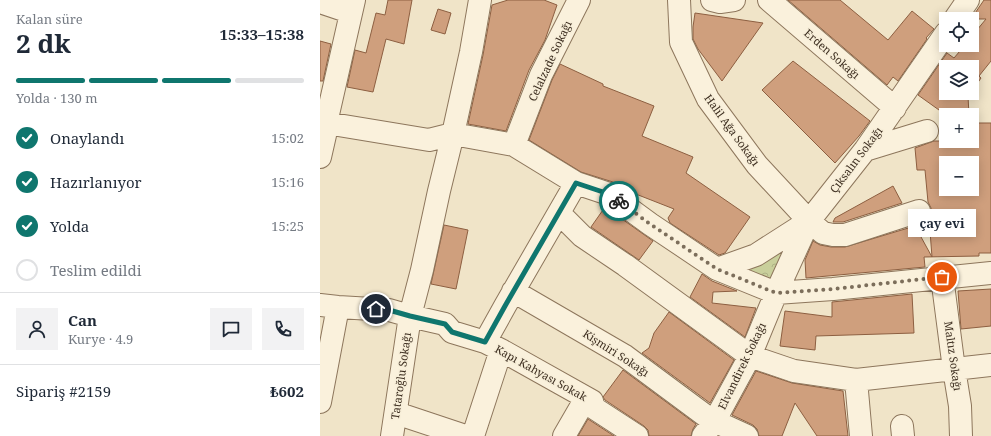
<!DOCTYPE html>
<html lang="tr">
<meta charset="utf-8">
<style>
body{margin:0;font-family:"Noto Serif",serif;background:#f2f2f3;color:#1f2937;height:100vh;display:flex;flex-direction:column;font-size:15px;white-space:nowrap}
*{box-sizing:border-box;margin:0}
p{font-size:13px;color:#747a83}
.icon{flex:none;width:22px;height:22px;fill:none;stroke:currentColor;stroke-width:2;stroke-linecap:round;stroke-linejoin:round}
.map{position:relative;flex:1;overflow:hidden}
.sheet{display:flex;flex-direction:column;background:#fff;width:320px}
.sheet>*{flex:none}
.buttons{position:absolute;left:619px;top:12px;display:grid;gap:8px}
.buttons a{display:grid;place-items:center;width:40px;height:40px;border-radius:0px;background:#fff;box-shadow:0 2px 10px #0003;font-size:20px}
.pin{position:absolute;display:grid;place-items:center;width:34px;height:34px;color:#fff;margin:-17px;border:2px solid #fff;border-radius:50%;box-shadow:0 1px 4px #0007}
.courier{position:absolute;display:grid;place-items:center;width:40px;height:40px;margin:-20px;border:3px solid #0f766e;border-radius:50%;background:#fff;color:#222;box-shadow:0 1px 5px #0007}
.bubble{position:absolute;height:28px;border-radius:0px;background:#fff;box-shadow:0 2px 10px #0003;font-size:13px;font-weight:700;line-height:28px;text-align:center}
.head em{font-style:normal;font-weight:700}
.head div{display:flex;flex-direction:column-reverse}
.head{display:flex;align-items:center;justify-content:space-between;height:68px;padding:0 16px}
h1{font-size:26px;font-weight:700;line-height:30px}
.bar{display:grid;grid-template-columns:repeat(4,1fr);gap:6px 4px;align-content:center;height:48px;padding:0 16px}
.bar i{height:5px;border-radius:3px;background:#e0e1e3}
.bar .active{background:#0f766e}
.bar p{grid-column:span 4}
.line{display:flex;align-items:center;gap:10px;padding:0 16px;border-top:1px solid #e0e1e3}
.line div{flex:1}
.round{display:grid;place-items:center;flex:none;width:42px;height:42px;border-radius:0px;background:#f2f2f3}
ol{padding:0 16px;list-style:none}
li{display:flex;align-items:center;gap:12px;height:44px}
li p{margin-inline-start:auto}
li .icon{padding:4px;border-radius:50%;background:#0f766e;color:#fff;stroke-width:4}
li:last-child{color:#747a83}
li i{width:22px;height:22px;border:2px solid #e0e1e3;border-radius:50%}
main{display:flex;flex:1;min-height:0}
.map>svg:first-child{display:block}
.park{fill:url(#park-crowns)}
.building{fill:#cf9f7d;stroke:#8d5f41;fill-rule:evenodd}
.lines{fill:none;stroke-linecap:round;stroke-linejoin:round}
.minor-casing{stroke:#8d765c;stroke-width:24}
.minor{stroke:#faf1dc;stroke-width:22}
.done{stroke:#7c6e5b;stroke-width:4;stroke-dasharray:0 7.2}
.route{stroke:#0f766e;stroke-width:5}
.labels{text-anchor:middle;stroke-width:3;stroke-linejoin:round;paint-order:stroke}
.street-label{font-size:11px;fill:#3d2e20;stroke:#f7eed8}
</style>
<main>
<section class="sheet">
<div class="head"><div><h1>2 dk</h1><p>Kalan süre</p></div><em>15:33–15:38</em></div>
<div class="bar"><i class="active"></i><i class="active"></i><i class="active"></i><i></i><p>Yolda · 130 m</p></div>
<ol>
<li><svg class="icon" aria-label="check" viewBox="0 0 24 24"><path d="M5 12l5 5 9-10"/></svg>Onaylandı<p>15:02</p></li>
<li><svg class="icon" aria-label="check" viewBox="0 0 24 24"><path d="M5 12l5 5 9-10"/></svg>Hazırlanıyor<p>15:16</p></li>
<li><svg class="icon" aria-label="check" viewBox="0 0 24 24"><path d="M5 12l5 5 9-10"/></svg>Yolda<p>15:25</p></li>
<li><i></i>Teslim edildi</li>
</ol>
<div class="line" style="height:72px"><a class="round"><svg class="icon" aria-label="person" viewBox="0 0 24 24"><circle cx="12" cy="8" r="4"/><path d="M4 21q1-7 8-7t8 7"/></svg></a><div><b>Can</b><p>Kurye · 4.9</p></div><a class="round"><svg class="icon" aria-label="chat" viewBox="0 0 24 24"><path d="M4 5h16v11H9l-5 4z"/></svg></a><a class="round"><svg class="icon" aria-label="phone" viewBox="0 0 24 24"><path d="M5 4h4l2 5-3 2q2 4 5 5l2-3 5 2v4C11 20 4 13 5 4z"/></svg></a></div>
<div class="line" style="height:52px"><div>Sipariş #2159</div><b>₺602</b></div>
</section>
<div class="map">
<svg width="671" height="436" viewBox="0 0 671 436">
<defs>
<pattern id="park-crowns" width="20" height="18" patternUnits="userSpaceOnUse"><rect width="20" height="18" fill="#c9cf9b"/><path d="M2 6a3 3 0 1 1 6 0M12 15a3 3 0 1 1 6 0" fill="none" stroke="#aeb285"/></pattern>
</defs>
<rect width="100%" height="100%" fill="#f0e4c8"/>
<!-- park -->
<path class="park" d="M489,221L456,293L397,269Z"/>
<!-- building -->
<path class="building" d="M68,0H92L84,44L66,39L53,92L27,87L35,50L46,53L56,13L65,15Z
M188,0H224L237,5L225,40L209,70L186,131L148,124L163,55L172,5Z
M468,0H520L568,40L592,11L614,29L606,38L607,39L578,81L573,77L567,85Z
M664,0H671V61L659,76L661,78L652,91V67H626V93H650L648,96L649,115H626L598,95L627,53L634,58L645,45H652V36L666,19H651Z
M118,9L131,13L125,34L111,30Z
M375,13L443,23L402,81L378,49L373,39V27Z
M0,41L11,44L3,81H0Z
M473,61L550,121L539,136L515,163L442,90Z
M240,64L283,84V86L334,106L322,136L373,157L366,173L430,217L405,253L399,255L350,223L348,218L354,209L303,189L293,182L261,172L209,140L232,80Z
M652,123H671V253H659V256L604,257L605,267L486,278L485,260L493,241L500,245L511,247H525L595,226L612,257L609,218L611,213V208L608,202L605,170H597L595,148L614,141H652V138H657L652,134ZM626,163H652V189H626Z
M573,186L582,203L523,222H513L515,218Z
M285,207L333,241L319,260L271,227Z
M124,225L148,230L136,289L111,284Z
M382,274L392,281L417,291L393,292L392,303L436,308L425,337L370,297Z
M671,289V326L641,329L638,291Z
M592,294L594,333L496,336L495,350L460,346L465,311L512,317V302Z
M349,312L414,360L390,403L322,353L329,348L334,333Z
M303,370L376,424L373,429L371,436H329L328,430L324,426L285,400L283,397Z
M436,371L472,383L523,391L528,436H497L475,403L462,436H439L437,429L433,425L412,415Z
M268,419L294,436H258Z"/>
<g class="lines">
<!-- minor casing -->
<g class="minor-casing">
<path id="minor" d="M359,0L361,42L388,99L437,165L489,221L503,233L513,235H525L599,211
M392,0L400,2L414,0
M449,0L575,108
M0,2L30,12
M635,19L648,0
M6,123L109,140L133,134L194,145L256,183L289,194L330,224L397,269L456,293L513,289L671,273
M194,145L221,75L259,0
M545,150L607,131
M0,157L5,135L6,123L34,0
M239,213L262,236L305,265L430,356L474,371L536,380L671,365
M397,269L436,255L489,221
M622,277L634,369L640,406L641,436
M193,291L305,356L394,422L403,425L427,436
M0,305L18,307L69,310L90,316L125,324L132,332L165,342L181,350L272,401L274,408L317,436
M165,342L185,306L256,183
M536,380L541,436
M0,402L18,307
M77,409L82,415L145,436
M582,426L583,436
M72,436L90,316L102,270L119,191L133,134L151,52L160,0
M153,436L181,350
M244,436L266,398
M383,436L394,422L430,356L456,293L489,221L545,150L626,33"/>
</g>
<!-- minor -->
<use href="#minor" class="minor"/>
</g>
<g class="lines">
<!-- done -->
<path class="done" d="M299,201L330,224L397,269L456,293L513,289L622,277"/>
<!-- route -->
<path class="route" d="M56,309L69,310L90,316L125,324L132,332L165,342L185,306L256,183L289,194L299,201"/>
</g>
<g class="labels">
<!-- street labels -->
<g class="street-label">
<text transform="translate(512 54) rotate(41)" y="4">Erden Sokağı</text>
<text transform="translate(230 61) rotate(-65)" y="4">Celalzade Sokağı</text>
<text transform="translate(412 130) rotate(54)" y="4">Halil Ağa Sokağı</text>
<text transform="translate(536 160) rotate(-53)" y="4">Çıksalın Sokağı</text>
<text transform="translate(296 353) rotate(33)" y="4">Kişmiri Sokağı</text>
<text transform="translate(633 356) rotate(82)" y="4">Maltız Sokağı</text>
<text transform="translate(422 366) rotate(-64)" y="4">Elvandirek Sokağı</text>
<text transform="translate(221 373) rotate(29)" y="4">Kapı Kahyası Sokak</text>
<text transform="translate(81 376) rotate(-82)" y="4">Tataroğlu Sokağı</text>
</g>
</g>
</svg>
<div class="buttons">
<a><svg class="icon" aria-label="locate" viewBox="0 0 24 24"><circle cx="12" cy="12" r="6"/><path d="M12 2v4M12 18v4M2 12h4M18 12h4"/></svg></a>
<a><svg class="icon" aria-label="layers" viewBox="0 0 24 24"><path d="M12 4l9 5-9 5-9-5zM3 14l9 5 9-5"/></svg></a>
<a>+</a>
<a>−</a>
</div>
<div class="pin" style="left:622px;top:277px;background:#ea580c"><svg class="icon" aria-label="bag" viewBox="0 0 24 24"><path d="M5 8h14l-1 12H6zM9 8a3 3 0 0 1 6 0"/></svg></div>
<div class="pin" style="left:56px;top:309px;background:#1f2937"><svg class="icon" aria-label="home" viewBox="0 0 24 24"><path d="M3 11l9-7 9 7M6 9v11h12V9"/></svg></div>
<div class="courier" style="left:299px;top:201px"><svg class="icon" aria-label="bike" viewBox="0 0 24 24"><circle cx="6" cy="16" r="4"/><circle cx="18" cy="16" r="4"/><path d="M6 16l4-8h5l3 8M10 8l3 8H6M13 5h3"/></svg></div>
<div class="bubble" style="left:588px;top:209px;width:68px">çay evi</div>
</div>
</main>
